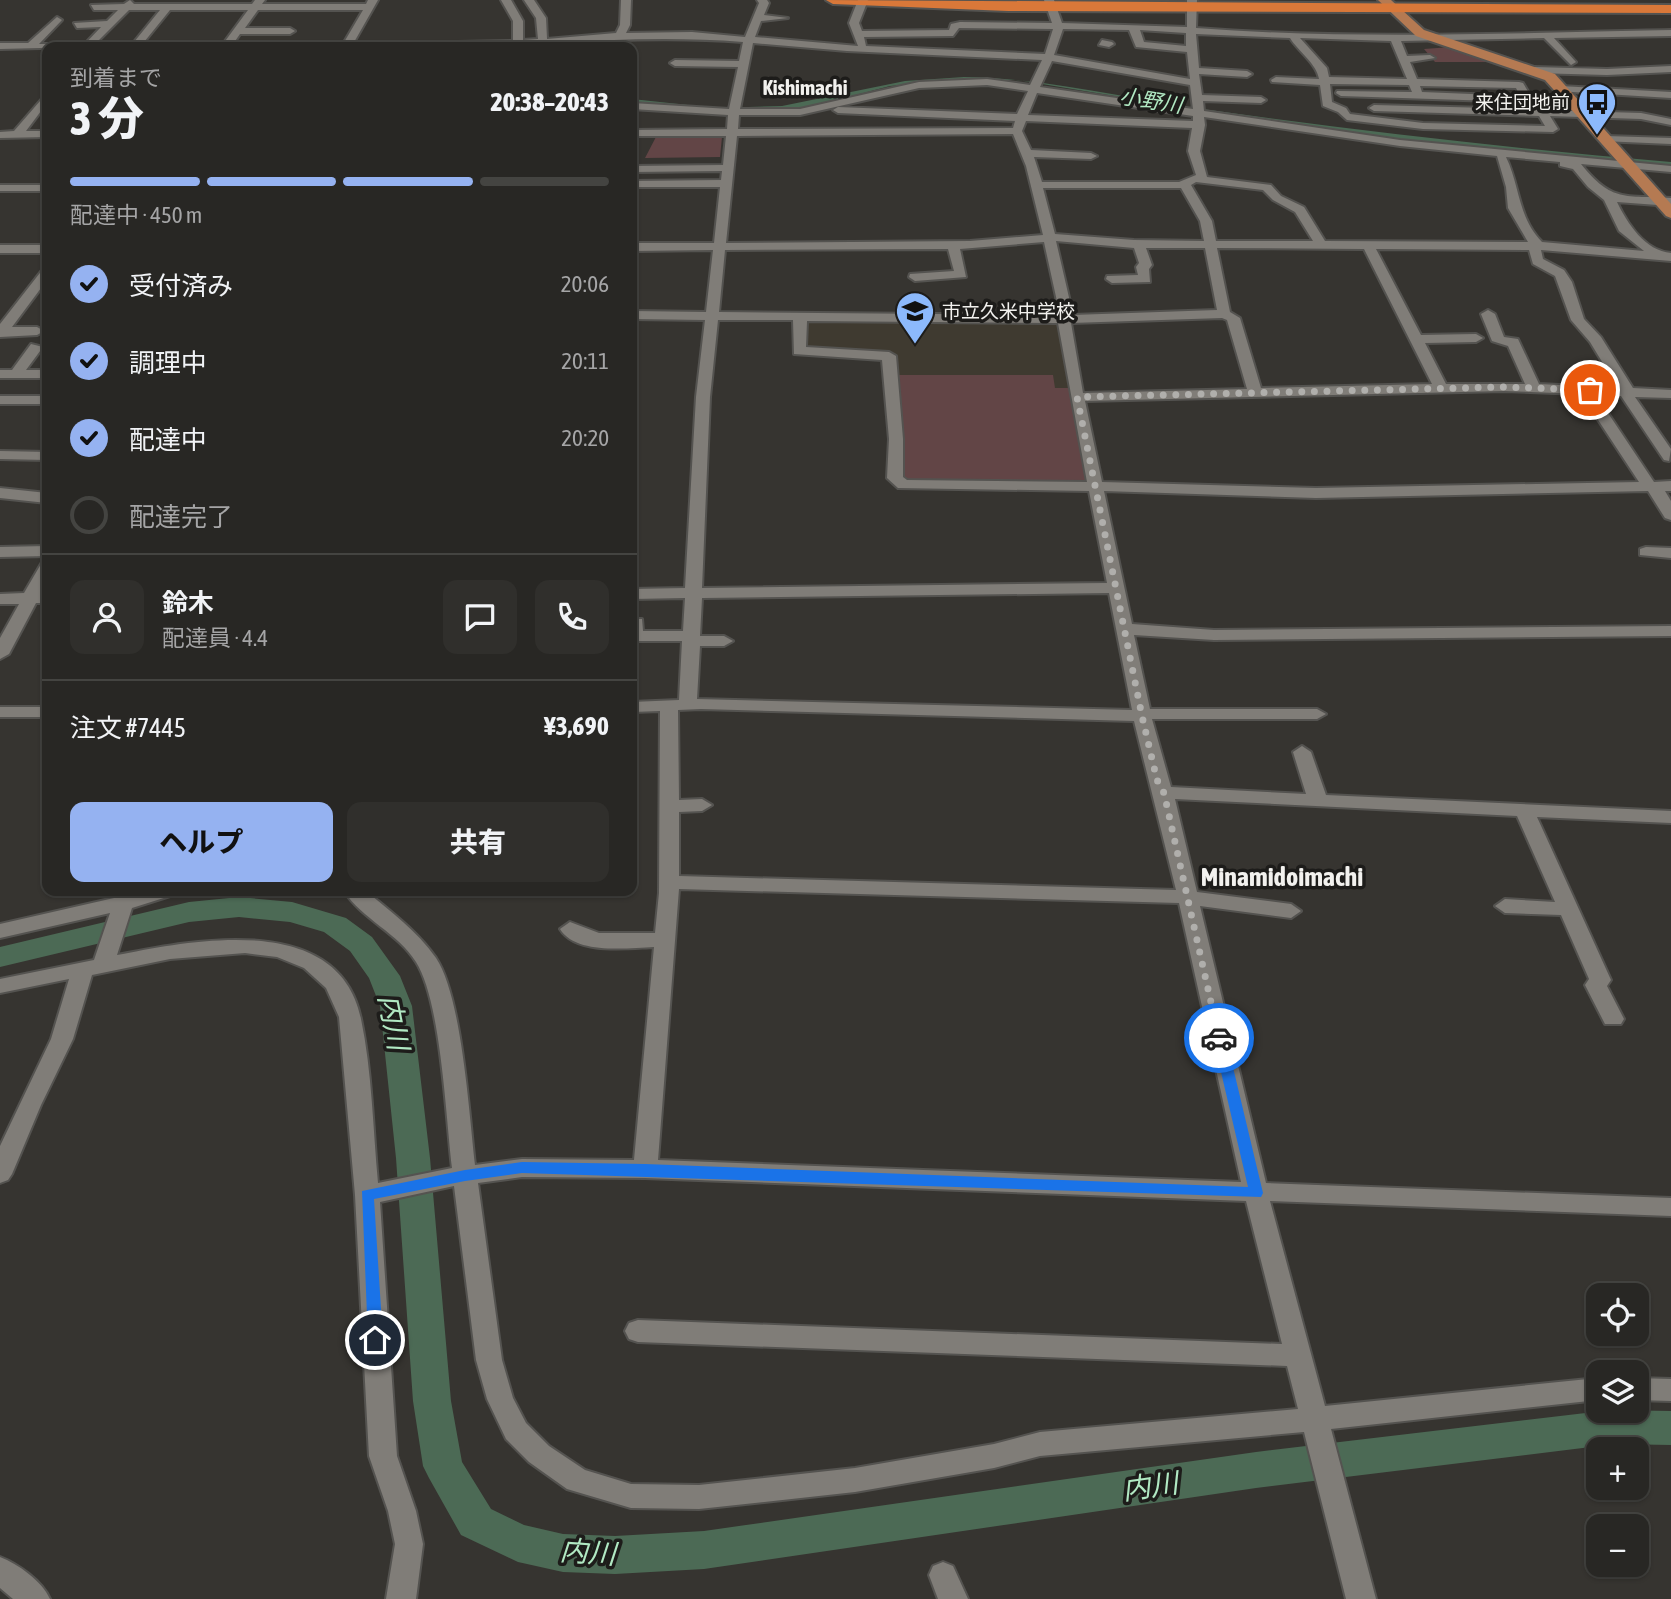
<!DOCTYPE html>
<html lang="ja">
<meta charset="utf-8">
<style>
body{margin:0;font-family:"Asap Condensed","Noto Sans JP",sans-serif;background:#302f2c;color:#f1f3f6;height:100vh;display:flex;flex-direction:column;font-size:26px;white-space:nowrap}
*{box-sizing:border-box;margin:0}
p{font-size:23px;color:#a5a5a6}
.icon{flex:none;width:38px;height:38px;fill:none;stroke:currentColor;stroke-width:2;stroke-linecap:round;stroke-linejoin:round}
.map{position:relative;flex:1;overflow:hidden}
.sheet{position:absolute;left:42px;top:42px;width:595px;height:854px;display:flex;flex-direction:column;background:#282724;border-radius:14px;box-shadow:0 2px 5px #0004,0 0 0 2px #444441}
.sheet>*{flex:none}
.controls{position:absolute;left:1586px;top:1283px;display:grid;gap:14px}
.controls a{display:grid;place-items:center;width:63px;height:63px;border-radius:14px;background:#282724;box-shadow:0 2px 5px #0004,0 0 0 2px #444441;font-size:35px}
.pin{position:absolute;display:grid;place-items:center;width:60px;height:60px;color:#fff;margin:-30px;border:4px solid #fff;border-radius:50%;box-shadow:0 2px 7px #0007}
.courier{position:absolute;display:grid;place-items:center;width:70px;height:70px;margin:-35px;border:5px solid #1a73e8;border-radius:50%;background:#fff;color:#222;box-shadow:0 2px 9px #0007}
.head em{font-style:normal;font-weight:800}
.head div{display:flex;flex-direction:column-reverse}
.head{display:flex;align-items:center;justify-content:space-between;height:119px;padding:0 28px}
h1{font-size:46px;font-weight:800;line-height:52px}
.bar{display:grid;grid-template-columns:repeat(4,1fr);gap:10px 7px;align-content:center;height:84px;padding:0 28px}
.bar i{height:9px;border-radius:5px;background:#444441}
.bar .active{background:#95b2f1}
.bar p{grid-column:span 4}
.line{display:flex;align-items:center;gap:18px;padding:0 28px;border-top:2px solid #444441}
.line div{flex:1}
.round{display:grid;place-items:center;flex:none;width:74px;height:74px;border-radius:14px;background:#302f2c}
ol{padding:0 28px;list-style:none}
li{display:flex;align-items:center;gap:21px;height:77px}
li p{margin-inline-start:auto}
li .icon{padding:7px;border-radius:50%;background:#95b2f1;color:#111;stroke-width:4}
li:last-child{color:#a5a5a6}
li i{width:38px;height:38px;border:4px solid #444441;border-radius:50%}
.action{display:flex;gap:14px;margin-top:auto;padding:14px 28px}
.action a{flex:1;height:80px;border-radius:14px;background:#95b2f1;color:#111;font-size:28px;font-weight:800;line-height:80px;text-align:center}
.action a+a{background:#302f2c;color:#f1f3f6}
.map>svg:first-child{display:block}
.built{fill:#3f3a30}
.green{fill:#624546}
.water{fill:#4c6a55}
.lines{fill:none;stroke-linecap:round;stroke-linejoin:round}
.river{fill:#4c6a55;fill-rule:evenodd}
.minor-casing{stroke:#545350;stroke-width:4}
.major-casing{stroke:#545350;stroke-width:4}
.highway-casing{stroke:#545350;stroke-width:4}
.minor{fill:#807d78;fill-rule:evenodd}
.major{fill:#b57a52;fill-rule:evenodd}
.highway{fill:#d97839;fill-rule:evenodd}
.route{fill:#1a73e8}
.done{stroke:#b0afac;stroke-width:7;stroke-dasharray:0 12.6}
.labels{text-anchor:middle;stroke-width:7;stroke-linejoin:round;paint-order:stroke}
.far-poi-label{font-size:19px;fill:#f2f1ee;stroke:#1d1c1a;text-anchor:end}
.far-quarter-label{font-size:21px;font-weight:bold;fill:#f2f1ee;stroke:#1d1c1a}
.far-water-label{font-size:21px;font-style:italic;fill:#b1e9c3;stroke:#1d1c1a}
.quarter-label{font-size:26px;font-weight:bold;fill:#f2f1ee;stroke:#1d1c1a}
.near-water-label{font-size:28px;font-style:italic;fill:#b1e9c3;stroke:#1d1c1a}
</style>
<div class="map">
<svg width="1671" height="1599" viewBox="0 0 1671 1599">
<rect width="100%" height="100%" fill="#363430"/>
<!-- built -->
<path class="built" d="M803,321L1057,324L1083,453L915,485L892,353L803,350Z"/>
<!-- green -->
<path class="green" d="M1451,47L1500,62H1435L1424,49Z
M657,135L722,137L720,157L645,158Z
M894,375H1053L1055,388H1069L1089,480L1080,483H903Z"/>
<!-- water -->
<path class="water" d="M964,77C1050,78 1132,100 1217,111C1367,132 1519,149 1671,162V167L1491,151L1331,132L1018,80H955L890,86L799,110H705L632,104V99L716,108L782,106L905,81Z"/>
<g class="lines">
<!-- river -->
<path class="river" d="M239,897L292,902L346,918L372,937L400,976L412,1006L430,1158L451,1401L462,1462L491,1509L524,1525L563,1534L615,1536L704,1531L1256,1452L1611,1410L1671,1411V1445L1615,1444L1256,1488L704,1569L615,1574L563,1572L518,1562L461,1535L429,1478L423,1466L413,1401L396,1158L380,1006L369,978L350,951L324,932L290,922L239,917L189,922L0,967V947L189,902Z"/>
<!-- minor casing -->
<g class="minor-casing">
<path id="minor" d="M130,0L134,4H252L255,0H265L262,4H366L368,0H378L353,44L513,41V21L501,0H511L523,21V40L538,39L536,18L524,0H534L546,18L547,39L616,33L620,25L621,0H631L630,25L626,33L692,32L745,37L759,3L757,0H767L769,3L764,15L788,18L761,21L755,37L858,46L849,23L858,0H868L859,23L862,31L949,30L951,24L960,22L1052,23L1044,0H1054L1062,23L1187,27V0H1197L1196,28C1354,40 1513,33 1671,30V36L1554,38L1576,62L1571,65L1544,38L1401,41L1407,56L1430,55L1435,58L1410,62L1417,79L1519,82L1523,83L1539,110L1641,113L1671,119V125L1641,119L1550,116L1558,129L1553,132L1423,129L1347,120L1338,112L1323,106L1320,85L1272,82L1271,80L1276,77L1319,79C1317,64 1298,51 1290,38L1196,34L1199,68L1247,71L1252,74L1247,77L1199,74L1202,95L1261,97L1266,100L1261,103L1203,101L1204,111L1400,140L1671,166V172L1581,164C1612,203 1625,195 1671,198V206L1617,202C1627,223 1645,251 1671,253V261L1541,250L1543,259L1564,270L1572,282L1584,319L1601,337L1633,388L1671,390V398L1635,397L1671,449L1669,461L1664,460L1621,396L1596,395L1654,482L1671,481V491H1665L1671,501V520L1665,518L1648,491L1316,498L1104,491L1132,624L1214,630L1671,626V636L1214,640L1134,635L1150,709H1317L1326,714L1317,719H1152L1171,787L1306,794L1293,752L1302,746L1311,752L1326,795L1671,811V823L1537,817L1611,980L1607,986L1624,1019L1621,1024H1605L1585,985L1589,979L1561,915L1505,913L1495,906L1505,899L1555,902L1517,816L1175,799L1197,892L1291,904L1301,911L1291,918L1200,906L1266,1183L1671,1198V1216L1270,1201L1325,1406L1598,1378V1400L1331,1429L1376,1599H1346L1304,1432L1040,1456L994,1468L855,1492L699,1509L631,1508L567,1489L529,1462L506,1439L487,1399L476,1360L454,1186L380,1202L397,1456L416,1511L423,1544L416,1599H386L395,1544L388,1511L369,1456L355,1195L339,1017L326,988L304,968L277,957L245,953L170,959L92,975L73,1039L41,1105L12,1174L8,1180L0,1183V1146L51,1039L69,979L0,993V979L94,960L110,913L0,938V924L114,898L117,891H173L170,896L132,908L117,955C193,940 339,911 361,1019C372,1071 373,1130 378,1183L452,1168C446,1119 441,1001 416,962C398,933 362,919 344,891H366C391,912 417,931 436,958C462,997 469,1114 475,1165L522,1159L634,1160L654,947C627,948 576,955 560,929L570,922L599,933H655L659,893L660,711L632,712V702L679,700L682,641H632V619H642L643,631H683L685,598L632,599V589L685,588L696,397L705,320L632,319V311L706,312L713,250L632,251V243H714L720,187H632V181L721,180L722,171L632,172V166L723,165L726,136H632V130L727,129L728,115L632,109V103L729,109L738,67L675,66L670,63L675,60L739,61L743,42C678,37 614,39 548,44V47H153L158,44H223L248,10H170L140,47H130L160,10H129L92,47H82L101,27L77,28L74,23L107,21L118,10H94L91,5L124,4ZM258,10H363L343,44H233L240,34H290L295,31L290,28H245ZM959,28L1053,29L1045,54L866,46L864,37L953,36ZM1063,29L1129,30L1136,47L1187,52L1190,79L1054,55ZM1140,30L1186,33V46L1144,42ZM1300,38L1391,41L1407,79L1329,77L1327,68ZM753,43L847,51L1042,60L1030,85L987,79L919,82L800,109H740ZM1052,61L1190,85L1193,109L1040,87ZM1330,84L1409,85L1412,92L1337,91L1336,93L1341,96L1524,102L1528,109L1374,105L1369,108L1374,111L1539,116L1545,126L1423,123L1350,114L1346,108L1332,102ZM987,85L1028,91L1017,114L838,107L833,110L838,113L1015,121L1013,128L738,129L739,115H800L919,88ZM1420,86L1516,88L1520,96L1422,92ZM1037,93L1193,116V121L1028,115ZM1204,117L1400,146L1497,156L1506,187L1508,208L1528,242L1325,241L1304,207L1281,196L1271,185L1207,177L1200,151L1205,125ZM1026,121L1192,128L1188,151L1196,175L1179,182H1042L1034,157L1091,159L1097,156L1091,153L1031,150L1022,131ZM1013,134L1026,166L1043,235L970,241L726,243L737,136ZM1506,157L1560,162V166L1573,169L1588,187L1604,200L1619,231L1644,251L1542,242C1518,218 1520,186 1506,157ZM1196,182L1263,190L1273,200L1295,212L1313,241H1216L1212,221L1191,185ZM1043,188H1181L1200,221L1204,241L1134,240L1055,234ZM1056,241L1134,248L1139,263L1136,267L1138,275L1107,276L1106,279L1112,283L1150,282L1149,269L1152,265L1146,248H1205L1217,310L1073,315ZM1044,242L1060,315L719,312L725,250L948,249L954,271L910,274L909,277L915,281L966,277L960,249ZM1217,248L1364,249L1432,384L1261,388L1240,318L1230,312ZM1376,249L1529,250L1533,264L1555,276L1571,320L1590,342L1618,388L1539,384L1518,339L1504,337L1495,314L1488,310L1481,314L1492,341L1508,346L1525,384H1446L1425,343L1476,342L1483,338L1476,334L1421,335ZM1222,318L1227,320L1247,389L1083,393L1071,323ZM718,320H793L794,354L882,360L889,439L887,478L898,488L1089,491L1107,583L702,588L710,397ZM807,321L1058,323L1087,482L907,480L903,477V439L896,356L889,352L806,347ZM1504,391L1581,394L1639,482L1316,488L1102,482L1085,401ZM1109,593L1132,710L697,699L700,646H724L733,641L724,636H700L702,598ZM701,709L1134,721L1176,890L679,876V812L702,811L712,805L702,799L679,800L678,710ZM679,889L1179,903L1241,1182L658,1160ZM522,1177L645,1178L1246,1201L1282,1344L638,1320L629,1323L625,1331L629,1339L638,1342L1287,1366L1298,1409L1040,1432L994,1444L855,1468L699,1485L631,1484L585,1470L549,1446L526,1423L513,1398L502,1360L478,1183Z
M57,17L62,20L39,44H75L80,47L0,49V43H28Z
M1102,40L1112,42L1114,44L1109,47L1099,45Z
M1671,66V72L1607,75L1534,73L1529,70L1534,67L1607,69Z
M1560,86L1671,92V98L1556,91V87Z
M47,93V103L26,131H47V137L0,138V132L14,131Z
M1606,136L1671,138V144L1602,141L1600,139Z
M0,185H47V191H0Z
M0,245H47V253H0Z
M47,268V280L12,327H37L44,331L37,335L0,337V324L43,269Z
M31,344L43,347L26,370H47V378H0V370H12Z
M0,396H47V404H0Z
M0,451L47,452V460L0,459Z
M0,488L47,493V503L0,498Z
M47,546V556L0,557V547Z
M1646,547L1671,548V558L1640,555V549Z
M47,562V582L41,593H47V603H36L9,654L0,659V638L19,604H0V594L24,593L41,564Z
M0,707H47V717H0Z
M1636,1378L1671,1379V1401L1636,1400Z
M0,1557C18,1564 42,1581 50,1599H13L0,1588Z
M943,1562L953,1566L968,1599H938L929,1575L933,1566Z"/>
</g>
<!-- major casing -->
<g class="major-casing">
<path id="major" d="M1378,0H1391L1424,30L1555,74L1671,204V218L1666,216L1545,80L1416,36Z"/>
</g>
<!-- highway casing -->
<g class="highway-casing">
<path id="highway" d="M826,0L1671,5V13L1008,11L833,4Z"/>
</g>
<!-- minor -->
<use href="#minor" class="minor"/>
<!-- major -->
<use href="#major" class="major"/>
<!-- highway -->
<use href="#highway" class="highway"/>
</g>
<!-- route -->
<path class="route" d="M1219,1033L1226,1038L1263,1193L1261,1197L522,1173L465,1181L374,1199L383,1340L375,1347L368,1340L362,1191L465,1170L522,1162L645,1164L1248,1187L1213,1038Z"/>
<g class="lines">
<!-- done -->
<path class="done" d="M1219,1038L1164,793L1157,780L1142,716L1077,397L1504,387L1590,390"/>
</g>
<!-- icons -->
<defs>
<g id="bus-pin" transform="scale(2.0125)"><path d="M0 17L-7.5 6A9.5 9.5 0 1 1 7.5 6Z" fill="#8cb9fc" stroke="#1d1c1a"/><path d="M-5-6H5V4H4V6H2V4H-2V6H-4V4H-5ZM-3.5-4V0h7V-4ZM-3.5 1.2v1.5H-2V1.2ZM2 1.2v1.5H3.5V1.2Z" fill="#111"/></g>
<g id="school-pin" transform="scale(2.0125)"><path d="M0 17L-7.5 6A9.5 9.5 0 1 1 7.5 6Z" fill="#8cb9fc" stroke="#1d1c1a"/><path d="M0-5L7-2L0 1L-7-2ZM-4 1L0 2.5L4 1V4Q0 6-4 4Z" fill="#111"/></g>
</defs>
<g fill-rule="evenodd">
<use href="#bus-pin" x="1597" y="102"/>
<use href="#school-pin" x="915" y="311"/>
</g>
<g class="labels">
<!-- far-poi labels -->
<g class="far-poi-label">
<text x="1570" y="109">来住団地前</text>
<text x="942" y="318" text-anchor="start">市立久米中学校</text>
</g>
<!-- far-quarter labels -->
<g class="far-quarter-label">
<text x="805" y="95">Kishimachi</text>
</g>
<!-- far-water labels -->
<g class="far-water-label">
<text transform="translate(1151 101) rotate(9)" y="7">小野川</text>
</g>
<!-- quarter labels -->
<g class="quarter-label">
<text x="1282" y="886">Minamidoimachi</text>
</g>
<!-- near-water labels -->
<g class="near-water-label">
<text transform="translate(394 1022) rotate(79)" y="10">内川</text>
<text transform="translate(1150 1486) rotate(-8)" y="10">内川</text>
<text transform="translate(588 1552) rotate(4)" y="10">内川</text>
</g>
</g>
</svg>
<div class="controls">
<a><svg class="icon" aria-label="locate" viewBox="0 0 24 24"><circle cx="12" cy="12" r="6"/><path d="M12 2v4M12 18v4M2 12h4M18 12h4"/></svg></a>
<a><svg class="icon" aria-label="layers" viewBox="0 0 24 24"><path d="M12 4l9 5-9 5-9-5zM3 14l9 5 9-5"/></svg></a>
<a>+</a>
<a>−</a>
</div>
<div class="pin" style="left:1590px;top:390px;background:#ea580c"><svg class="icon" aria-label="bag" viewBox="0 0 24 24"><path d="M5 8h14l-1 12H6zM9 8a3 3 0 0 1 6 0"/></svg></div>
<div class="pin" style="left:375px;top:1340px;background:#1f2937"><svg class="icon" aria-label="home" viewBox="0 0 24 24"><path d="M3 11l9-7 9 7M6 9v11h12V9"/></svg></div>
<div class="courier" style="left:1219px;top:1038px"><svg class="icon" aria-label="car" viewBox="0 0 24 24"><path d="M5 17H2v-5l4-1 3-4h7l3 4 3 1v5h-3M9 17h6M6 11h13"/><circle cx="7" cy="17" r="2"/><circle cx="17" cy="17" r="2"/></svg></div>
<section class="sheet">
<div class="head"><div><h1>3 分</h1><p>到着まで</p></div><em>20:38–20:43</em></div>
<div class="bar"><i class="active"></i><i class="active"></i><i class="active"></i><i></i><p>配達中 · 450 m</p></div>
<ol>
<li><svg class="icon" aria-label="check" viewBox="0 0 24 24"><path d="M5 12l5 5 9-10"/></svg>受付済み<p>20:06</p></li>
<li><svg class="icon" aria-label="check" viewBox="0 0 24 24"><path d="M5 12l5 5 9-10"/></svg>調理中<p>20:11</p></li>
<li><svg class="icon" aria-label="check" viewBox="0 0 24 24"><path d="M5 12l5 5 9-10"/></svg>配達中<p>20:20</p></li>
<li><i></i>配達完了</li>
</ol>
<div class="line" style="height:126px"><a class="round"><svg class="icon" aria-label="person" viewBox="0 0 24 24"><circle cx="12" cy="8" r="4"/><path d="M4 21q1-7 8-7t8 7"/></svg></a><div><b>鈴木</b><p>配達員 · 4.4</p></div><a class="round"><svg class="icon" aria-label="chat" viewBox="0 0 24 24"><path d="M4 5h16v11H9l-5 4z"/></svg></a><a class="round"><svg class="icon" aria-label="phone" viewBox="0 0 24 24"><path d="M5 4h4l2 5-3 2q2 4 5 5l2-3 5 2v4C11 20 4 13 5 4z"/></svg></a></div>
<div class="line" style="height:91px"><div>注文 #7445</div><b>¥3,690</b></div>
<div class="action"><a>ヘルプ</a><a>共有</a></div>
</section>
</div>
